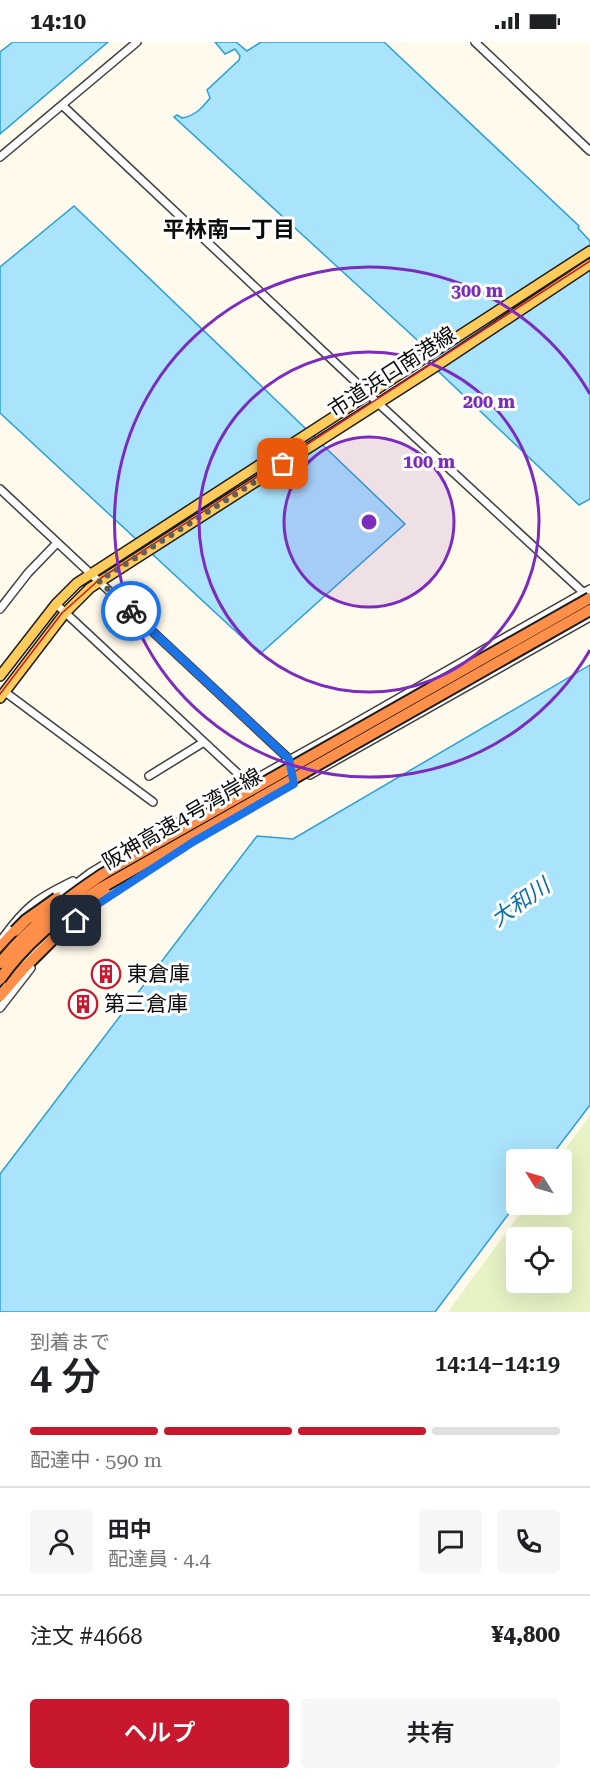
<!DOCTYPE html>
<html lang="ja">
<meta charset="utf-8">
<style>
body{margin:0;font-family:"Roboto Serif","Noto Sans JP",serif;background:#f6f6f6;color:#202124;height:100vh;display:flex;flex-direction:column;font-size:22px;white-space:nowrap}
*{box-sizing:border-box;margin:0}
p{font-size:20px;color:#757577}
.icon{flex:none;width:33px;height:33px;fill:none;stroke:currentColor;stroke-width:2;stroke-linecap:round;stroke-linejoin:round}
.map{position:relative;height:1270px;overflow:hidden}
.drawer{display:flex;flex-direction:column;background:#fff;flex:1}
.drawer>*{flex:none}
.needle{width:39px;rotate:307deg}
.tools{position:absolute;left:506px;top:1107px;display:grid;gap:12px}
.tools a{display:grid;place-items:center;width:66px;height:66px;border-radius:6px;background:#fff;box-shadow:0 6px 24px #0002;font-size:30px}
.pin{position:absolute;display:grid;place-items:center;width:51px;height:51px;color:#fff;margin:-26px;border-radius:12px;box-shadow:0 3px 9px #0006}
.courier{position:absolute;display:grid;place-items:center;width:60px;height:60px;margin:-30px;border:4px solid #1a73e8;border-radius:50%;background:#fff;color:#222;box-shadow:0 2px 8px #0007}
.overview em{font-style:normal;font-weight:600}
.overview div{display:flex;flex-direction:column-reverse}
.overview{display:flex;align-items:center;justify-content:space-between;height:102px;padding:0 30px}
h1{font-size:39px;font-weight:600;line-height:45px}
.bar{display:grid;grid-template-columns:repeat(4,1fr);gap:9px 6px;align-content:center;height:72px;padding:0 30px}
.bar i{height:8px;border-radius:4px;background:#e0e0e0}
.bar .selected{background:#c7182d}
.bar p{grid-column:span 4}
.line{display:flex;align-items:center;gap:15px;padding:0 30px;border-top:2px solid #e0e0e0}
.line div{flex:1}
.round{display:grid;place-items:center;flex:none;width:63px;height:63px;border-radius:6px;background:#f6f6f6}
.button{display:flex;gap:12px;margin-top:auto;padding:12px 30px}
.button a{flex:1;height:69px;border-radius:6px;background:#c7182d;color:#fff;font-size:24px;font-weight:600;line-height:69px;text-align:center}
.button a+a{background:#f6f6f6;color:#202124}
.status{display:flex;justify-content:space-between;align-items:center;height:42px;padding:0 30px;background:#fff;direction:ltr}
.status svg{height:16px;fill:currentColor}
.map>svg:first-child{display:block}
.pitch{fill:#e6f3c4;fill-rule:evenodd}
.water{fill:#aae3fc;stroke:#2ba0d9;stroke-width:1.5}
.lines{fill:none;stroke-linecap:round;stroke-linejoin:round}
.minor-casing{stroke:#3f3f3f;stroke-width:10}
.major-casing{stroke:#1d1d1d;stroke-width:12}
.highway-casing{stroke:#1d1d1d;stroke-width:14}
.minor{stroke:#fff;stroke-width:7}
.major{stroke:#ffcb5b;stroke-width:9}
.highway{stroke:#ff8f49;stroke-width:10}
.tram{stroke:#c7182d;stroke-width:1.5}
.highway-bridge-casing{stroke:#1d1d1d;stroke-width:14;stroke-linecap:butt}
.highway-bridge{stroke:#ff8f49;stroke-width:10}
.done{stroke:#615f5a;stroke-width:6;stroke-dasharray:0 10.8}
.route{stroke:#1a73e8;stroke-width:8}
.ring{fill:none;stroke:#7b2cbf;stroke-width:3}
.labels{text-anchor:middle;stroke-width:6;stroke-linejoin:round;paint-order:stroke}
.street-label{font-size:21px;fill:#0c0c0c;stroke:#fff}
.poi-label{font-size:21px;fill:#0c0c0c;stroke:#fff;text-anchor:start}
.neighbourhood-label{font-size:22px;font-weight:bold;fill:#0c0c0c;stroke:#fff}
.water-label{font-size:22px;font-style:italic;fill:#0b6fa8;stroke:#fff}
.centre{fill:#7b2cbf;stroke:#fff;stroke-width:3}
.ring-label{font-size:18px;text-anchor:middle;font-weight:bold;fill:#7b2cbf;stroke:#fff;stroke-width:6;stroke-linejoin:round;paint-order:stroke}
</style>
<div class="status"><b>14:10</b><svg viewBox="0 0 49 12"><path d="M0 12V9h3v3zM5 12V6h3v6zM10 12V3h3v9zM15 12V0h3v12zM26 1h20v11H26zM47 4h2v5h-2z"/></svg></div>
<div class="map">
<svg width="590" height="1270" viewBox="0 0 590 1270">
<rect width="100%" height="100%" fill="#fffaeb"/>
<!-- pitch -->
<path class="pitch" d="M590,1074V1270H448L526,1163L561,1162V1118L558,1117ZM516,1196H561V1240H516Z"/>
<!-- water -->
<path class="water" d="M13,0H108L0,92V10Z
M215,0H236L247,9L261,0H384L579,184L578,186L590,199V457L579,463L438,329L428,308L174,75L177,73L182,76C195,74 202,66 210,56L207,48L239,18L240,14L235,7L225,12Z
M74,164L405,482L260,612L0,371V225Z
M590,623V1063L549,1117L516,1118V1162L435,1270H0V1132L257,794L293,797Z"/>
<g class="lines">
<!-- minor casing -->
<g class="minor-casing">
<path id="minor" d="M475,0L590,109
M62,63L378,361L584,551L589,559
M0,115L137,0
M0,447L289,717L290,721
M56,562L248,741
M0,567L28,531L57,501
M5,650L153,760
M310,733L590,575
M149,734L204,700
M103,854L183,805
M55,858L90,831L128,808L341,689L590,547
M2,897C26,864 36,857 73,839
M9,936L33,909L62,882
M0,966L31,926"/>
</g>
<!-- major casing -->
<g class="major-casing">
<path id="major" d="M0,634L56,562L77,541L590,209
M0,656L65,571L90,546L435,325L590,222"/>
</g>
<!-- highway casing -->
<g class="highway-casing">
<path id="highway" d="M0,905L15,889
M0,954L25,925L56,894"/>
</g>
<!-- minor -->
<use href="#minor" class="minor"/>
<!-- major -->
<use href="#major" class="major"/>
<!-- highway -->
<use href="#highway" class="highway"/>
<!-- tram -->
<path class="tram" d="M0,652L62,571L101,536L590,219"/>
<!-- highway-bridge casing -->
<g class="highway-bridge-casing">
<path id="highway-bridge" d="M15,889L26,878L57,856
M56,894L105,850
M0,921C29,885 65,857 103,832L590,556
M0,937C27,899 62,871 101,846L590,568"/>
</g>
<!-- highway-bridge -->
<use href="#highway-bridge" class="highway-bridge"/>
</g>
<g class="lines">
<!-- done -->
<path class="done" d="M131,569L99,539L283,422"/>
<!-- route -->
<path class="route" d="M76,879L92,866L193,800L294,742L289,717L131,569"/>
</g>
<!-- distance rings -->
<circle cx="369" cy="480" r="85" fill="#7b2cbf" fill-opacity=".12"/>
<g class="ring">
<circle cx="369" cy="480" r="85"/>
<circle cx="369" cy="480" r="170"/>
<path d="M590 608A255 255 0 1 1 590 352"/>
</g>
<!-- icons -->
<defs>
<g id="building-ring" transform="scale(1.5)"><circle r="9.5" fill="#fff" stroke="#c7182d" stroke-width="1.5"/><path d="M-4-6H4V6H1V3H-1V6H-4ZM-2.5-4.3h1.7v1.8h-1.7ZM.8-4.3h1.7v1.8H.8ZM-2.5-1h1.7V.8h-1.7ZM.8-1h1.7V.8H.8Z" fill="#c7182d"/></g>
</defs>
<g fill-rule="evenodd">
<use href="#building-ring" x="106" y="932"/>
<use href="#building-ring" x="83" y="962"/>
</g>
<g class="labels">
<!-- street labels -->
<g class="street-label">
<text transform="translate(392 330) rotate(-33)" y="7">市道浜口南港線</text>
<text transform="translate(182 777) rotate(-30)" y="7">阪神高速4号湾岸線</text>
</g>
<!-- poi labels -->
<g class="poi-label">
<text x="127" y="939">東倉庫</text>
<text x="104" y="969">第三倉庫</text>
</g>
<!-- neighbourhood labels -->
<g class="neighbourhood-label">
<text x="229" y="195">平林南一丁目</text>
</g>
<!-- water labels -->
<g class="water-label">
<text transform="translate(520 860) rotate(-35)" y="8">大和川</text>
</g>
</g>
<circle cx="369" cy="480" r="9" class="centre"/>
<g class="ring-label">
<text x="477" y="255">300 m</text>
<text x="489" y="366">200 m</text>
<text x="429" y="426">100 m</text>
</g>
</svg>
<div class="tools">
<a><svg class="needle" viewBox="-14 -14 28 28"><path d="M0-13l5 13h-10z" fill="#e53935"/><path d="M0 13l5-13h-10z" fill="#757577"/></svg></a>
<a><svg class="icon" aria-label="locate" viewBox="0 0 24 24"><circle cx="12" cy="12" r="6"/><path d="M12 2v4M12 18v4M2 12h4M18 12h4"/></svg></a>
</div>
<div class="pin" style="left:283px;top:422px;background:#ea580c"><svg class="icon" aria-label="bag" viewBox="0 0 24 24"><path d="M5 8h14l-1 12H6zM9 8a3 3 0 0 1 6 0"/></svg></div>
<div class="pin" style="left:76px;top:879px;background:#1f2937"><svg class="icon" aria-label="home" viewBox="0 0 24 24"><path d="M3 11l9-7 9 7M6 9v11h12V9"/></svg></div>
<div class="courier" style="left:131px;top:569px"><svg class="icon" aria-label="bike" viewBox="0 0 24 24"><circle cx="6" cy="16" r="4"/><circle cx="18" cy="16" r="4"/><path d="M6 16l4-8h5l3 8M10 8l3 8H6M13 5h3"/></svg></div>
</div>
<section class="drawer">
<div class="overview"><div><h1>4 分</h1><p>到着まで</p></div><em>14:14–14:19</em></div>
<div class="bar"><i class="selected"></i><i class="selected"></i><i class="selected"></i><i></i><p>配達中 · 590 m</p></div>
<div class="line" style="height:108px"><a class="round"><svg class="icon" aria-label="person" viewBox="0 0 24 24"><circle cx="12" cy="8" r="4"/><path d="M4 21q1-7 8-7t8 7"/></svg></a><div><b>田中</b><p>配達員 · 4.4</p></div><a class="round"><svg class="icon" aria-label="chat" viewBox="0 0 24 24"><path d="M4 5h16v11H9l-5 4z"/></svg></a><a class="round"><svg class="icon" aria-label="phone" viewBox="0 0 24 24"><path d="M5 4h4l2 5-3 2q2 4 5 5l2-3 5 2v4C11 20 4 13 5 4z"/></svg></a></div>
<div class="line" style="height:78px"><div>注文 #4668</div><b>¥4,800</b></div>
<div class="button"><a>ヘルプ</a><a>共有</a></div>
</section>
